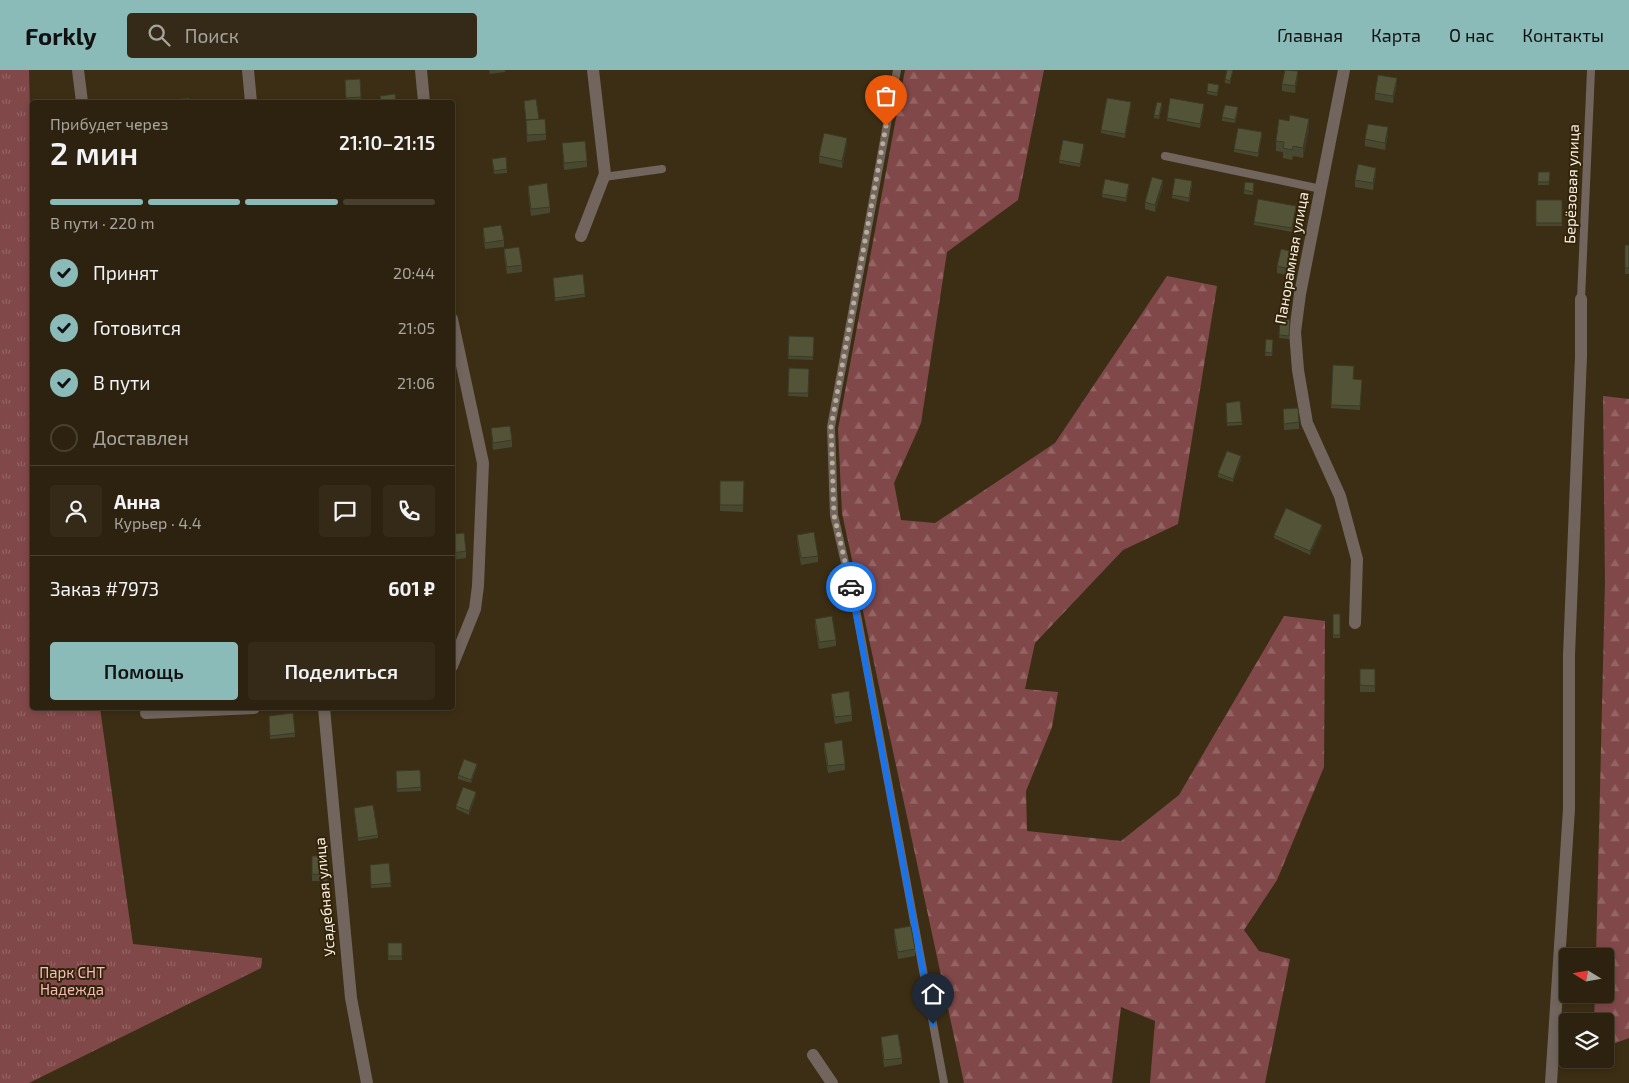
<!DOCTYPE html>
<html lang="ru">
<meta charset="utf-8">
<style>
body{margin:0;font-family:"Exo 2",sans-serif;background:#352a18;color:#f1f3f6;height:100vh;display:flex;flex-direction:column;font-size:19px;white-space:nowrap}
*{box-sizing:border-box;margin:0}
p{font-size:16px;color:#a7a49e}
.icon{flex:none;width:28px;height:28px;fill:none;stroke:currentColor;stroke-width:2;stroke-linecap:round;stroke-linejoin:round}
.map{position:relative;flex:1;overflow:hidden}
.details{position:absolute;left:30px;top:30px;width:425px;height:610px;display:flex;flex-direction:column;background:#2d220f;border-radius:5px;box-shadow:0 2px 8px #0003,0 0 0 1px #483f2f}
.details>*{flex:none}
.needle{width:32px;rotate:281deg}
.buttons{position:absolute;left:1559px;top:878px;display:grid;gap:10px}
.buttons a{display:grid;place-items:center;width:55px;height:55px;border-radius:5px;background:#2d220f;box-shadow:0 2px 8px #0003,0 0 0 1px #483f2f;font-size:25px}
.pin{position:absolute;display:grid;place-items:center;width:42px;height:42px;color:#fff;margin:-51px -21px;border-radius:50% 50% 50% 0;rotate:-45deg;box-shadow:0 0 5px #0007}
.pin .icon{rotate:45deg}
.courier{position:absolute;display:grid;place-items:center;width:50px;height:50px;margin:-25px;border:4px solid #1a73e8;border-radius:50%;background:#fff;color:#222;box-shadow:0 1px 6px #0007}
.summary em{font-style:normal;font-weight:600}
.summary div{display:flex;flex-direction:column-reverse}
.summary{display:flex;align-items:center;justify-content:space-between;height:85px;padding:0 20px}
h1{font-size:32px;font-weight:600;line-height:38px}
.bar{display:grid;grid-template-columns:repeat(4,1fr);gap:8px 5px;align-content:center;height:60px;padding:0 20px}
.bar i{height:6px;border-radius:4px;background:#483f2f}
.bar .current{background:#8bbbb9}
.bar p{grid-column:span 4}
.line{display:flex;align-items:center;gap:12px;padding:0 20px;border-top:1px solid #483f2f}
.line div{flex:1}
.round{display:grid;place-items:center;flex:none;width:52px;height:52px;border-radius:5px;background:#352a18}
ol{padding:0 20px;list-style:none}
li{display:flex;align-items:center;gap:15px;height:55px}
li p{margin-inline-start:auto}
li .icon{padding:5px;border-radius:50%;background:#8bbbb9;color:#111;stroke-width:4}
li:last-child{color:#a7a49e}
li i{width:28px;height:28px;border:2px solid #483f2f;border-radius:50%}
.cta{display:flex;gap:10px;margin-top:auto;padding:10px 20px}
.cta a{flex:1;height:58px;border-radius:5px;background:#8bbbb9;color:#111;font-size:20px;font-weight:600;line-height:58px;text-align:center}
.cta a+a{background:#352a18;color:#f1f3f6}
header{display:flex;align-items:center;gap:30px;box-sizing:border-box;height:70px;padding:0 25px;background:#8bbbb9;color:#111}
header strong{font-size:24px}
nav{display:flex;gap:28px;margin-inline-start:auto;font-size:18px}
.search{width:350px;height:45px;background:#352a18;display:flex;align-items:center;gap:12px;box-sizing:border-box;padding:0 18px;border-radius:5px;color:#a7a49e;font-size:19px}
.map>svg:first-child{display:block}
.forest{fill:url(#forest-firs)}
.park{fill:url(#park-tufts)}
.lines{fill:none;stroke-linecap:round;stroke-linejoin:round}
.lane{stroke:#72655e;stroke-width:8}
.street{stroke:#72655e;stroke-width:12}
.wall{fill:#47482f}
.shaded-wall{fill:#3a3b26}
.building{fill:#535437;stroke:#3a3b26}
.done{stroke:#b8ad9a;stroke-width:5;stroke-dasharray:0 9}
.route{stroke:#1a73e8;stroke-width:6}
.labels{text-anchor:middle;stroke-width:4;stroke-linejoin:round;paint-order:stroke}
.street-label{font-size:15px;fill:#fbf1e2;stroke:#32240a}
.park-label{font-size:15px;fill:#f7b9b9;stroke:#32240a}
</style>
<header>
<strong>Forkly</strong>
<div class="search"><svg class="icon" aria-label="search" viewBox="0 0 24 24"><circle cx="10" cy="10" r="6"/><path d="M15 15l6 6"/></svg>Поиск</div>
<nav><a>Главная</a><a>Карта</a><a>О нас</a><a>Контакты</a></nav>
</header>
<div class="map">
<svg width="1629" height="1013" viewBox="0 0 1629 1013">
<defs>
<pattern id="forest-firs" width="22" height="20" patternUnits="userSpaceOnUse" patternTransform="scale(1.25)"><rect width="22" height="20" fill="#814849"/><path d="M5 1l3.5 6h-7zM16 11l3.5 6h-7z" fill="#946363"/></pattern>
<pattern id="park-tufts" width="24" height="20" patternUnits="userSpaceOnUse" patternTransform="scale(1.25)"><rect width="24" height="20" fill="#814849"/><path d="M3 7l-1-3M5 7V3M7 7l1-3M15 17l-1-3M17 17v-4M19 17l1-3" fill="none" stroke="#946363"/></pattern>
</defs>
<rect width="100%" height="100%" fill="#3c2e14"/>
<!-- forest -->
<path class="forest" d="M905,0H1044L1018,130L947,182L921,353L894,413L901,450L935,453L1055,373L1167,206L1217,216L1178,454L1123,480L1035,573L1025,619L1058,622L1052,657L1026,721L1027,761L1121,771L1179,725L1284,546L1325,551L1324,697L1277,810L1244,860L1259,881L1290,889L1265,1013H1150L1155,951L1121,937L1112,1013H964L842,443L838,359Z
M1603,326L1629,329V968L1605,977V951H1594L1595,924H1605V886H1596L1605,512Z"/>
<!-- park -->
<path class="park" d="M0,0H29L32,133V638H100L133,874L262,888L261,898L29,1013H0Z"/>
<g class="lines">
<!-- lane -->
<path class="lane" d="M897,0L831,357L834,445L857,545L944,1013
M1165,86L1321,119
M604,107L662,99
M1581,229L1591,0"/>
<!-- street -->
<path class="street" d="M78,0L82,32
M248,0L251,32
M421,0L424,32
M1344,0L1300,224L1295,262L1298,300L1307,353L1340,426L1357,489L1355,553
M581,166L605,104L593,0
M452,249L483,393L478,516L475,539L452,596
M324,638L351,928L367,1013
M146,643L254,638
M813,985L832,1013
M1551,1013L1569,739V585L1581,286V229"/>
</g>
<!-- wall -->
<path class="wall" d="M489,0H505V2L490,4Z
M1233,0L1230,14L1225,13V9Z
M1298,7L1295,23L1282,21V14Z
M360,9L361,32H346L345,10Z
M1397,14L1393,33L1375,30V23Z
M1219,18L1217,26L1207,24V21Z
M524,31L539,49L546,64V70L527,72L526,50Z
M1131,36L1125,68L1101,63V60Z
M1162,36L1159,49L1154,48V45Z
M1204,38L1200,58L1167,51V48Z
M1238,41L1235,53L1222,51V47Z
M1309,59L1303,88L1293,86L1292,90L1283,88V82L1276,81V71Z
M1388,64L1385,80L1365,76V69Z
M1262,65L1258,87L1234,82V79Z
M562,73L587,91V97L564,100Z
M847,74L842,98L819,93V86Z
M1084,77L1080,97L1059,93V90Z
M492,89L507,99V103L494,104Z
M1538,102H1550L1549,115H1538Z
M1376,104L1373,120L1355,117V110Z
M1192,115L1189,132L1172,128V125Z
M528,116L550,137V143L531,146L528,122Z
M1163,116L1155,142L1145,139V132Z
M1129,117L1126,132L1102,127V124Z
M1254,117L1253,125L1244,124V120Z
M1536,130H1562V156H1536Z
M1296,139L1292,162L1254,155V152Z
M483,158L504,170V177L485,179L483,165Z
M1625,175H1629V204H1625Z
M504,179L522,195V202L507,204L504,185Z
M1294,188L1290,206L1277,203V196Z
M553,208L585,224V227L555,231Z
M1280,249L1290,250L1289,269L1279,268Z
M789,266L814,267L813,290L788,289Z
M1266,269L1273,270L1272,286H1265Z
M1333,295L1353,309L1362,310L1360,340L1331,338Z
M789,298L809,299L808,327L788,326Z
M1240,331L1242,355L1227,356L1226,333Z
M1283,339L1299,352V359L1284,360Z
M491,358L512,370V377L493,380Z
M1241,390L1233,412L1218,407V403Z
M720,411H744L743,442L720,441Z
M1322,458L1310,485L1274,468V465Z
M452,464L466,481V488L452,490Z
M797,465L818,486V492L801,495L797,471Z
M1333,544H1340V568H1333Z
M815,549L836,570V576L819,579L815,556Z
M1360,599H1375V622H1360Z
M831,624L852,645V651L835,654L831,630Z
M293,643L295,667L270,669L269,646Z
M824,673L845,694V700L828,703L824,680Z
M477,697L471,713L458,709V705Z
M420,700L421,721L397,722L396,701Z
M476,726L469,745L456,739V736Z
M354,738L378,765V768L358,771Z
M312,786H328L327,811H312Z
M389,793L391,817L371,818L370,795Z
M894,859L915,879V886L898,889L894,865Z
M388,873H402V890H388Z
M881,967L902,988V994L884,997L881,973Z"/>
<!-- shaded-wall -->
<path class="shaded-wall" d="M1298,1V7L1295,23V16Z
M1397,8V14L1393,33V26Z
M1131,32V36L1125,68V64Z
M1309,49V59L1303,88V78Z
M1388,57V64L1385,80V73Z
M847,68V74L842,98V91Z
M1376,98V104L1373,120V113Z
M1163,110V116L1155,142V135Z
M1294,182V188L1290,206V199Z
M1241,386V390L1233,412V409Z
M1322,455V458L1310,485V481Z
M477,694V697L471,713V710Z
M476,722V726L469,745V741Z"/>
<!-- building -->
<path class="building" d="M1227,0H1233L1230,11L1225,9Z
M1285,0L1298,1L1295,16L1282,14Z
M1378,5L1397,8L1393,26L1375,23Z
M360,9L361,27L346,28L345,10Z
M1208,13L1219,15L1217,23L1207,21Z
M395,24L396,32H381L380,26Z
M189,28L190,32H175L174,30Z
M1107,28L1131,32L1125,64L1101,60Z
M1170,28L1204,34L1200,54L1167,48Z
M536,29L539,49L526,50L524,31Z
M1157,32L1162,33L1159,46L1154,45Z
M1225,35L1238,37L1235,50L1222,47Z
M1290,45L1309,49L1303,78L1293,76L1292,80L1283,78L1284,72L1276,71L1279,49L1289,51Z
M545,49L546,64L527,65L526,50Z
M1368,54L1388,57L1385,73L1365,69Z
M1238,58L1262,62L1258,83L1234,79Z
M824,63L847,68L842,91L819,86Z
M1063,70L1084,74L1080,94L1059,90Z
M585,71L587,91L564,93L562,73Z
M506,87L507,99L494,101L492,89Z
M1358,94L1376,98L1373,113L1355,110Z
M1538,102H1550L1549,112H1538Z
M1152,107L1163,110L1155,135L1145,132Z
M1175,108L1192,111L1189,128L1172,125Z
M1105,109L1129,114L1126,128L1102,124Z
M1245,112L1254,113L1253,122L1244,120Z
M547,113L550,137L531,139L528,116Z
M1258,129L1296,136L1292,158L1254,152Z
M1536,130H1562V153H1536Z
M501,155L504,170L485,173L483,158Z
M1625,175H1629V198H1625Z
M519,177L522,195L507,197L504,179Z
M1281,179L1294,182L1290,199L1277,196Z
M583,204L585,224L555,228L553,208Z
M1280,249L1290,250L1289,266L1279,265Z
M789,266L814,267L813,287L788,286Z
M1266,269L1273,270L1272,283L1265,282Z
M1333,295L1354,296L1353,309L1362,310L1360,336L1331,335Z
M789,298L809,299L808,323H788Z
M1240,331L1242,352L1227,353L1226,333Z
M1298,338L1299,352L1284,354L1283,339Z
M510,356L512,370L493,373L491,358Z
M1227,381L1241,386L1233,409L1218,403Z
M720,411H744L743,435H720Z
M1286,438L1322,455L1310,481L1274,465Z
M814,462L818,486L801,488L797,465Z
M464,463L466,481L452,483V464Z
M1333,544H1340V565H1333Z
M832,546L836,570L819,572L815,549Z
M1360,599H1375V616L1360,615Z
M849,621L852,645L835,647L831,624Z
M293,643L295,663L270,666L269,646Z
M842,670L845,694L828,696L824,673Z
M464,689L477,694L471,710L458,705Z
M420,700L421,717L397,719L396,701Z
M463,717L476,722L469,741L456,736Z
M373,735L378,765L358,768L354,738Z
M312,786H328L327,805L312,804Z
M389,793L391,813L371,815L370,795Z
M911,856L915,879L898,882L894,859Z
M388,873H402V886H388Z
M898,964L902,988L884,990L881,967Z"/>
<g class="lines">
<!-- done -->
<path class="done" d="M851,517L834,445L831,357L886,56"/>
<!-- route -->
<path class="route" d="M851,517L933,954"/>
</g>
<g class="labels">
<!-- street labels -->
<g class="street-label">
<text transform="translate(1572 114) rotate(-88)" y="5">Берёзовая улица</text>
<text transform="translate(1292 188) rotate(-80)" y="5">Панорамная улица</text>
<text transform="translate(325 827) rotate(-95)" y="5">Усадебная улица</text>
</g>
<!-- park labels -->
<g class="park-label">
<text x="72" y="908">Парк СНТ<tspan x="72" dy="17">Надежда</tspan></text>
</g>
</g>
</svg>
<div class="buttons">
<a><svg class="needle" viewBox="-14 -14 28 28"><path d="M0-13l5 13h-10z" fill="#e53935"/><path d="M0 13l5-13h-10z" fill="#a7a49e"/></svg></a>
<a><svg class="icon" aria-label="layers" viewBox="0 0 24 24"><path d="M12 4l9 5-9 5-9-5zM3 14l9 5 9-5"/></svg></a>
</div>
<div class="pin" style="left:886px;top:56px;background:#ea580c"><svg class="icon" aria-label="bag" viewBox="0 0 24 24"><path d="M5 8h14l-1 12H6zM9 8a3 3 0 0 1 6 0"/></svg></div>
<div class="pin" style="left:933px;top:954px;background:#1f2937"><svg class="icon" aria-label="home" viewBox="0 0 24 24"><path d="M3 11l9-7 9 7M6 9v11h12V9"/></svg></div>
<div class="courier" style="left:851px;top:517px"><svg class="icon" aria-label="car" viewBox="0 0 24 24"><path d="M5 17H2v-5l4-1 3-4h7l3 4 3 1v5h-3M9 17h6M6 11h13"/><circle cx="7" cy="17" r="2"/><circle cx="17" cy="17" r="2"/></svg></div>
<section class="details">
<div class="summary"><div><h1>2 мин</h1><p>Прибудет через</p></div><em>21:10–21:15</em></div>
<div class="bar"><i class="current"></i><i class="current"></i><i class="current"></i><i></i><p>В пути · 220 m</p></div>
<ol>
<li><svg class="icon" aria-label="check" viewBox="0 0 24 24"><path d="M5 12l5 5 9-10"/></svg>Принят<p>20:44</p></li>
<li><svg class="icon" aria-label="check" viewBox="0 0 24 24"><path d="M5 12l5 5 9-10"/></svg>Готовится<p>21:05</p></li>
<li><svg class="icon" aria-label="check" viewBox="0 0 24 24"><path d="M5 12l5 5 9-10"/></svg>В пути<p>21:06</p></li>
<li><i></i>Доставлен</li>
</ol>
<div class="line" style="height:90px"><a class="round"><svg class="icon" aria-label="person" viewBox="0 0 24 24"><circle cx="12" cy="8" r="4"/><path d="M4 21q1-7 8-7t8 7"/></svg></a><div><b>Анна</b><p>Курьер · 4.4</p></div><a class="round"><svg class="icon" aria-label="chat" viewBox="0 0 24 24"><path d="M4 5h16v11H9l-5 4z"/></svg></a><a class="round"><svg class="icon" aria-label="phone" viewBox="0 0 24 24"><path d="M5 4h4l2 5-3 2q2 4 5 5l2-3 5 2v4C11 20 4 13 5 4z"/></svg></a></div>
<div class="line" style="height:65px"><div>Заказ #7973</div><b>601 ₽</b></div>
<div class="cta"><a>Помощь</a><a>Поделиться</a></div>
</section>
</div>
